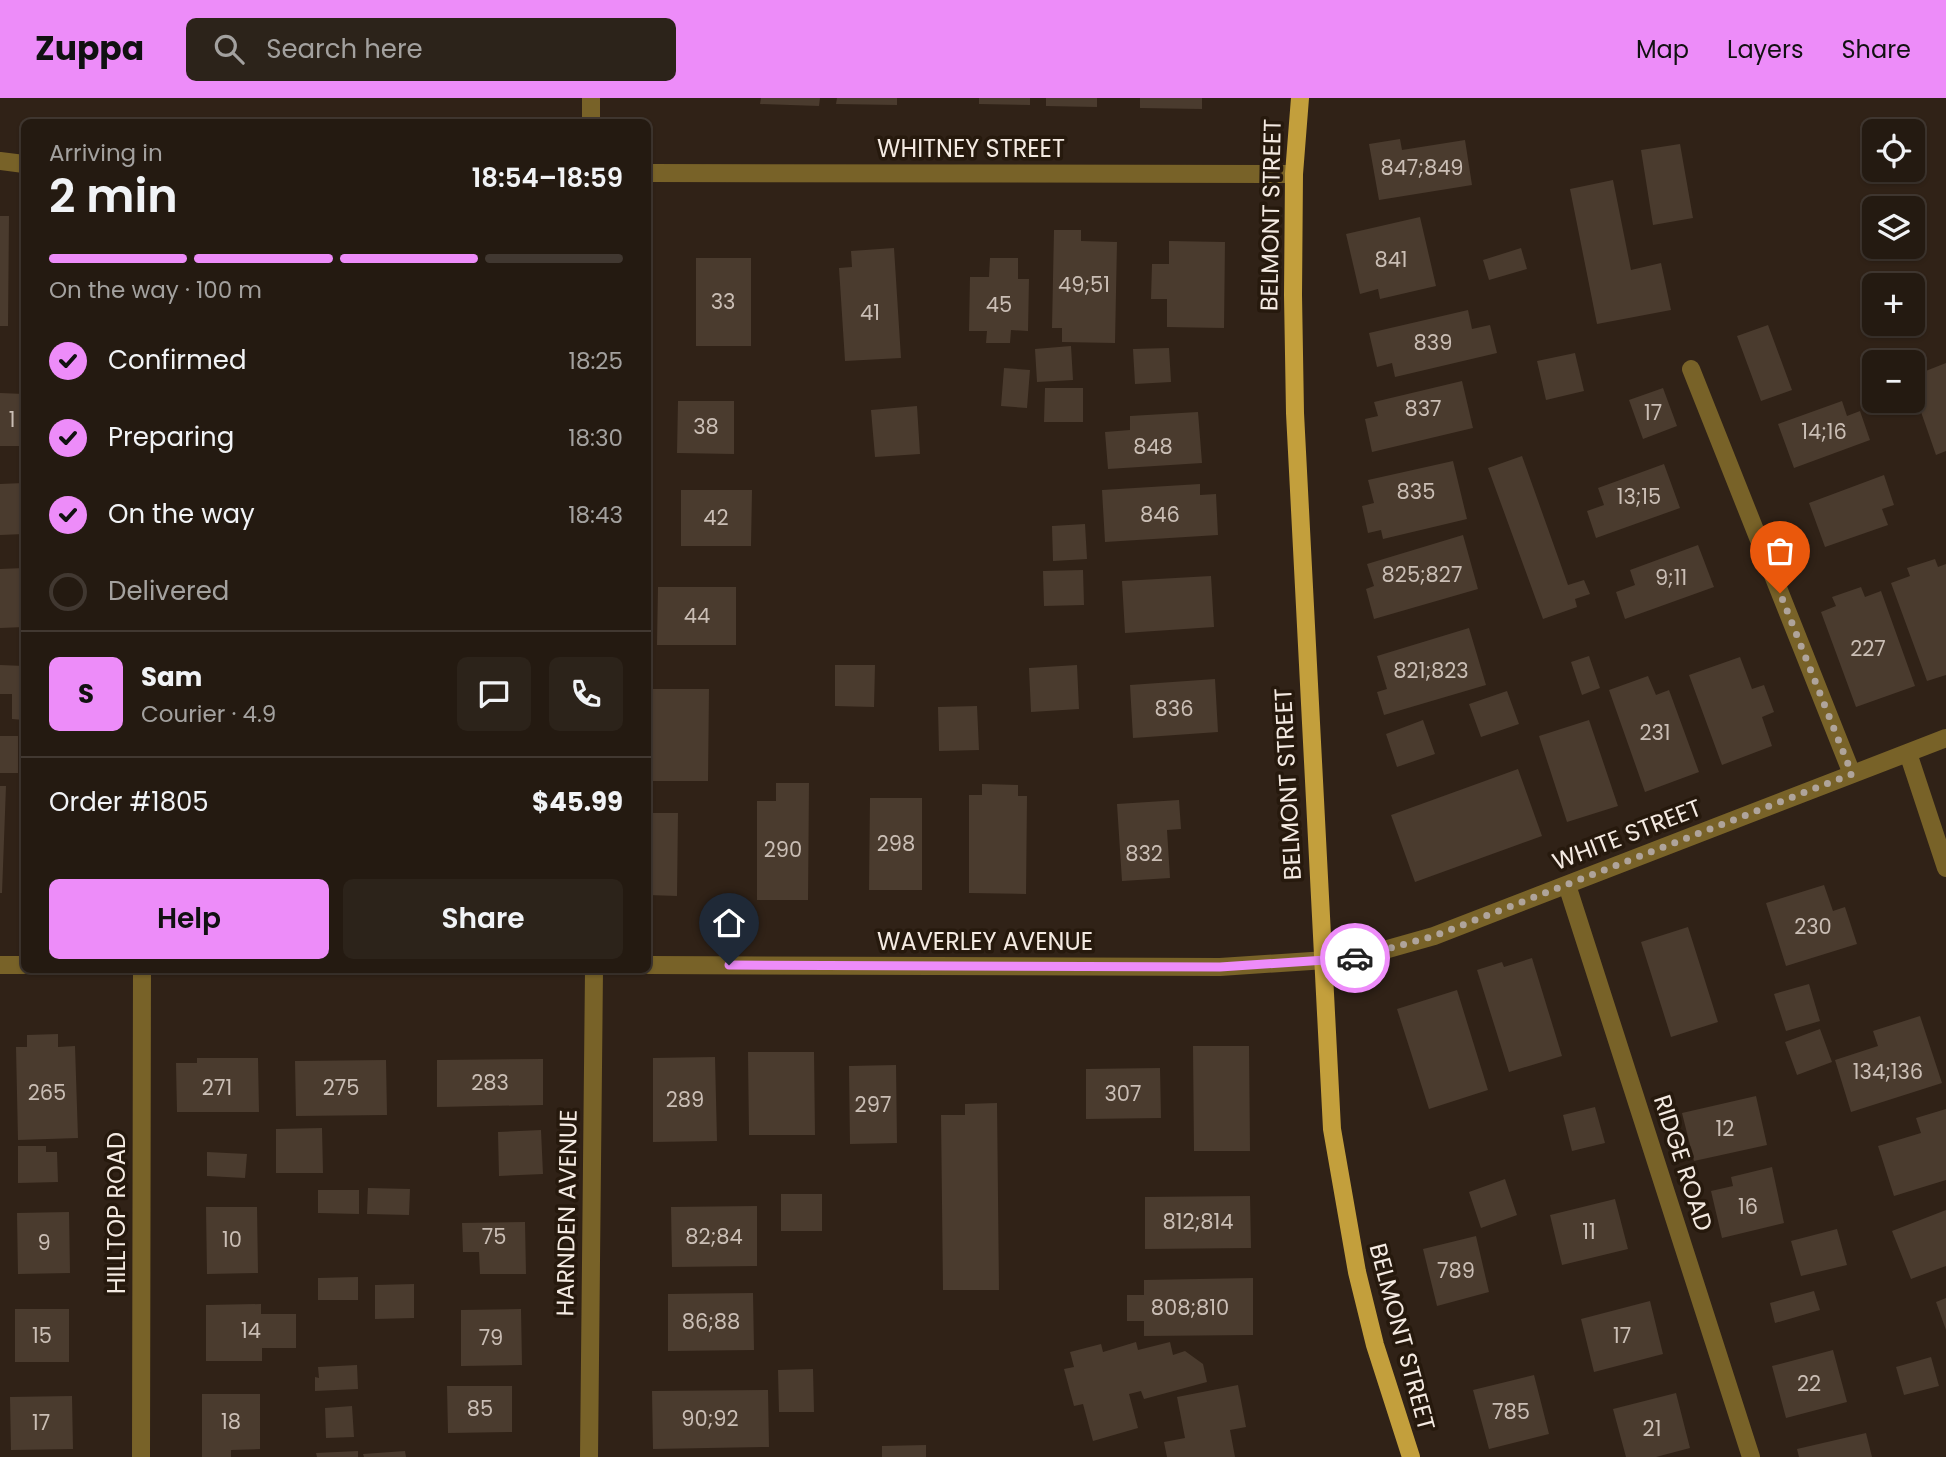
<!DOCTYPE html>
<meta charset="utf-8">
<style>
body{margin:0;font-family:Poppins,sans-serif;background:#2c231a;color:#f1f3f6;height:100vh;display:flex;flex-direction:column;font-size:26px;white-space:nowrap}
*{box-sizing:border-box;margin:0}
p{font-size:23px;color:#a3a19f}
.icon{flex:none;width:38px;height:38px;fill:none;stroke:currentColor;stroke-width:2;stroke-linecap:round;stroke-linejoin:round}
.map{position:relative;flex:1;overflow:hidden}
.drawer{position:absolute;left:21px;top:21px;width:630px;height:854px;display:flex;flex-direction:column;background:#241a11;border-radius:10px;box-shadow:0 2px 5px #0004,0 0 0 2px #413831}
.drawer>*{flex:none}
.buttons{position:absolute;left:1862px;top:21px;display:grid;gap:14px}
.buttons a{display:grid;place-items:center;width:63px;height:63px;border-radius:10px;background:#241a11;box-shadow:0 2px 5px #0004,0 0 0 2px #413831;font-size:35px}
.pin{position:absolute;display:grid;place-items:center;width:60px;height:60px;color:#fff;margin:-72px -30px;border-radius:50% 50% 50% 0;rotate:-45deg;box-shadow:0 0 7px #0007}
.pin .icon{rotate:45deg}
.courier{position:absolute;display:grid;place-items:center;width:70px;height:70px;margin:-35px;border:5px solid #ed8cf9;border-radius:50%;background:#fff;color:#222;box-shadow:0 2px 9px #0007}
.summary em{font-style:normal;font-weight:600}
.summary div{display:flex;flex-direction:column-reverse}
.summary{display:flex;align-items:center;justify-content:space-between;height:119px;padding:0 28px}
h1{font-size:46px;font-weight:600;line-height:52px}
.bar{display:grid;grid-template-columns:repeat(4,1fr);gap:10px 7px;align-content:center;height:84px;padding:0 28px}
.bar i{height:9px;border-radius:5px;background:#413831}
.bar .active{background:#ed8cf9}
.bar p{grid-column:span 4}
.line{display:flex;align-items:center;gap:18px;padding:0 28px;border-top:2px solid #413831}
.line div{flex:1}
.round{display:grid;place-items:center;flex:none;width:74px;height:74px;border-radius:10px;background:#2c231a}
ol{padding:0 28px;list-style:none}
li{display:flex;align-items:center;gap:21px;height:77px}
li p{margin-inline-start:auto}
li .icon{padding:7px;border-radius:50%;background:#ed8cf9;color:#111;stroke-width:4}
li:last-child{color:#a3a19f}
li i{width:38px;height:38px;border:4px solid #413831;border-radius:50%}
.action{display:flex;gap:14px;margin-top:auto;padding:14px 28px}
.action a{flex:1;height:80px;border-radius:10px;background:#ed8cf9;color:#111;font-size:28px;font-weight:600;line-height:80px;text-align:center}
.action a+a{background:#2c231a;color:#f1f3f6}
header{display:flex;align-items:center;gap:42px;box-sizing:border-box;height:98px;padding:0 35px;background:#ed8cf9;color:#111}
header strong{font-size:33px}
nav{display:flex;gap:38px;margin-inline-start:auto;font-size:24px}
.search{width:490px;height:63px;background:#2c231a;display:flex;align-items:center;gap:18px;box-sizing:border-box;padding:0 24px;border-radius:10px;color:#a3a19f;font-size:26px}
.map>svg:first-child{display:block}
.building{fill:#4a3b2e}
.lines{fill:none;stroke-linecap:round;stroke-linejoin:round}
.minor{stroke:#786228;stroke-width:18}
.major{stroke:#c39f3c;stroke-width:18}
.done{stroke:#afa49b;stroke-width:7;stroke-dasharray:0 12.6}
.route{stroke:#ed8cf9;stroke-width:9}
.labels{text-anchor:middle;stroke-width:7;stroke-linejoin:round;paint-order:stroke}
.number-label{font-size:21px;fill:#cabeb5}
.street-label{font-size:24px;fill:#f4eae2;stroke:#26190d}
</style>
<header>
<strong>Zuppa</strong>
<div class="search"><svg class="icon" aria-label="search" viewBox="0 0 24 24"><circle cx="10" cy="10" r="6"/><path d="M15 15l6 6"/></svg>Search here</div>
<nav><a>Map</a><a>Layers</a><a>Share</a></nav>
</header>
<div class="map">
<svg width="1946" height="1359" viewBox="0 0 1946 1359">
<rect width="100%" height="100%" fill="#302217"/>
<!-- building -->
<path class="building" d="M761,0H820L819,8L760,6Z
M837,0H897V7L836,6Z
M979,0H1030V7L979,6Z
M1046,0H1097V9L1046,8Z
M1140,0H1202V11L1140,10Z
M1400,41L1402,52L1465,42L1472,87L1379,102L1369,46Z
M1680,46L1693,120L1653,127L1641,52Z
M1613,82L1631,172L1661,165L1671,212L1597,226L1570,91Z
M0,118H9L8,228H0Z
M1420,119L1436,188L1380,201L1378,191L1360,196L1346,136Z
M1054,132H1081V143L1117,144L1115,245L1062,244V230H1052Z
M1169,143L1225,144L1224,230L1167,229V201H1151L1152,166H1169Z
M894,150L901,260L845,263L839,170L852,169L851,153Z
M1521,150L1527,171L1489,182L1483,162Z
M696,160H751V248H696Z
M990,160H1018V181H1029L1028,233L1011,232L1010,245H986L987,233H969L970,179H989Z
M1468,212L1472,231L1490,227L1497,255L1395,279L1392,265L1377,269L1369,235Z
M1768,227L1792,292L1761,303L1737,238Z
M1071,248L1073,282L1037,284L1035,251Z
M1169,250L1171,284L1135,286L1133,251Z
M1575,255L1584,293L1546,302L1537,263Z
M1946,265V353L1936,357L1913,291V278Z
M1004,270L1030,272L1027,310L1001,308Z
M1462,283L1473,330L1372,354L1365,321L1378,318L1374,304Z
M1045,290H1083V324H1044Z
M1663,290L1677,328L1643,341L1629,302Z
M0,295L24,296V348H0Z
M678,303H734V356L677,355Z
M1842,303L1847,318L1860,313L1870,342L1794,370L1778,326Z
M917,308L920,356L875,359L871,312Z
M1198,314L1202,365L1108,371L1105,334L1130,332V318Z
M1522,358L1568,487L1584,482L1590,496L1575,501L1577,509L1543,521L1488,370Z
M1453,363L1467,421L1383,441L1381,432L1368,435L1362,408L1374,405L1368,382Z
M1664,366L1680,410L1596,440L1587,413L1604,407L1598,390Z
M1884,377L1894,407L1882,411L1888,427L1825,449L1809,405Z
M24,385V436L0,437V386Z
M1200,386V397L1216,396L1218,437L1105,444L1102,392Z
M681,392H752L751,448H681Z
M1085,426L1087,461L1053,463L1052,428Z
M1463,437L1478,491L1374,521L1366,491L1374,488L1367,466Z
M1698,447L1714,489L1625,521L1616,494L1635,487L1630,472Z
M1935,461L1938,469L1946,466V577L1927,583L1891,485L1910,478L1907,470Z
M24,470V529L0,530V471Z
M1083,472L1084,507L1044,508L1043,473Z
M1211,478L1214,529L1125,535L1122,483Z
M658,489H736V547H657Z
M1861,489L1865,499L1881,493L1915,588L1856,609L1821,514L1836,508L1832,499Z
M1469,530L1486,587L1384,617L1377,594L1387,591L1377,558Z
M1589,558L1600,590L1582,597L1571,564Z
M1740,559L1752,591L1764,587L1774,614L1762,619L1772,648L1722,667L1689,577Z
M0,567L24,568V622L12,621V596H0Z
M835,567H875L874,609L835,608Z
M1077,567L1079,611L1031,614L1029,570Z
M1648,578L1656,597L1669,592L1699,674L1645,694L1609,592Z
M1215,581L1218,634L1133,640L1130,587Z
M649,591H709L708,683H649Z
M1507,593L1519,626L1481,639L1469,606Z
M977,608L979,652L939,653L938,609Z
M1423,622L1435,656L1397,669L1386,636Z
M1589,622L1618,708L1567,724L1539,638Z
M0,638H18V675H0Z
M1518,671L1542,738L1415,784L1391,717Z
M776,685H809L808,802H757V703H776Z
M982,686L1018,687V698H1027L1026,796L969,795V697H982Z
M0,688H6L2,795H0Z
M870,700H922V792H869Z
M1179,702L1181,731L1167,732L1170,780L1122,783L1117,706Z
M648,715H678L677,798L648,797Z
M1824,787L1833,813L1845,809L1857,846L1786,868L1766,805Z
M1688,829L1718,924L1671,939L1641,844Z
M1532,860L1562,958L1509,974L1477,872L1502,864L1504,869Z
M1809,886L1820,923L1786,933L1774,896Z
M1457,892L1488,992L1429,1011L1397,911Z
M1920,918L1942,985L1851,1014L1835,962L1878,948L1873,933Z
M1820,931L1832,964L1797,977L1785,944Z
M58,936V949L75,948L78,1040L18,1042L16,949H27V937Z
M1193,948H1249L1250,1053H1194Z
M748,954H814L815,1037H749Z
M715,959L717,1043L653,1044V960Z
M197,960H258L259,1014H177L176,965H197Z
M543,961V1007L437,1009V962Z
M386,962L387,1017L296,1018L295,963Z
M896,967L897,1045L850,1046L849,968Z
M1160,970L1161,1020L1086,1021V971Z
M1756,998L1767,1047L1694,1063L1682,1015Z
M997,1005L999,1192H943L941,1017H965V1006Z
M1595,1009L1605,1045L1572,1053L1563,1017Z
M1946,1011V1082L1894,1098L1878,1048L1921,1035L1916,1020Z
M322,1030L323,1075H276V1031Z
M541,1032L543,1076L499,1078L498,1034Z
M18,1048H46V1054H57L58,1084L18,1085Z
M207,1054L247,1056L245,1080L207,1078Z
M1772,1069L1784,1125L1722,1140L1711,1093L1733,1088L1731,1079Z
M1505,1081L1517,1117L1481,1130L1469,1094Z
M368,1090L410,1091L409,1117L367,1116Z
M318,1092H359V1116L318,1115Z
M781,1096H822V1133H781Z
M1250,1098L1251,1150L1145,1151V1099Z
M1615,1101L1628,1151L1562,1167L1550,1117Z
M757,1108V1168L672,1169L671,1109Z
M206,1109H257L258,1175L207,1176Z
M1946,1112V1168L1911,1181L1892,1133Z
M69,1114L70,1175L18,1176L17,1115Z
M525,1124L526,1176H480L479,1154H463L462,1125Z
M1837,1131L1847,1167L1801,1178L1791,1143Z
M1476,1138L1489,1194L1437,1208L1423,1151Z
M358,1179V1202H318V1180Z
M1253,1180V1237L1144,1238V1223H1127V1197H1144V1182Z
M414,1186V1220L375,1221V1187Z
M1814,1193L1820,1212L1775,1225L1770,1205Z
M753,1195L754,1252L668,1253V1196Z
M1946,1200V1232L1936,1204Z
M1650,1203L1663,1256L1594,1274L1581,1221Z
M261,1206V1216H296V1250H262V1263H206V1207Z
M15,1211H69V1264H15Z
M521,1211L522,1267L461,1268V1212Z
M1136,1244L1138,1252L1170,1244L1173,1257L1185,1253L1203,1266L1207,1284L1144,1301L1141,1293L1129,1296L1138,1330L1093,1343L1083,1306L1074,1308L1064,1271L1074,1269L1070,1254L1101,1246L1103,1254Z
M1833,1252L1847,1304L1786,1320L1772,1268Z
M1931,1259L1939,1288L1904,1297L1896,1269Z
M357,1267L358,1291L315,1293V1279L319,1280L318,1269Z
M813,1271L814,1314H779L778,1272Z
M1534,1277L1549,1336L1489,1351L1473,1292Z
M1238,1287L1246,1329L1230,1332L1235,1359H1167L1164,1344L1185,1340L1177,1299Z
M447,1288H512V1334L448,1335Z
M768,1292L769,1349L653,1351L652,1293Z
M1676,1295L1690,1350L1656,1359H1626L1613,1311Z
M202,1296H260V1351L231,1352V1359H202Z
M72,1298L73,1351L11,1352L10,1299Z
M352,1308L354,1339L326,1340L325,1310Z
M1866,1335L1872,1359H1799L1797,1351Z
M926,1347V1359H882V1348Z
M358,1353V1359H317L316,1355Z
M405,1353L406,1359H364L363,1356Z"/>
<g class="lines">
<!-- minor -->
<path class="minor" d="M591,0V24
M0,63L24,66
M648,75L1294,76
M1691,271L1852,676
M1908,655L1946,770
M1567,787L1751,1359
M0,867H24
M648,867L1220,869L1356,860L1434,838L1946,640
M141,1359L142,872
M589,1359L594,872"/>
<!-- major -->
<path class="major" d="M1300,0L1294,76L1293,197L1295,315L1332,1031L1357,1174L1375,1247L1411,1359"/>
</g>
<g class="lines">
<!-- done -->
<path class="done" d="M1355,860L1434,838L1852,676L1780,495"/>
<!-- route -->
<path class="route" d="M729,867L1220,869L1355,860"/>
</g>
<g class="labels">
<!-- number labels -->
<g class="number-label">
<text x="1422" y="77">847;849</text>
<text x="1391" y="169">841</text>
<text x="1084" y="194">49;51</text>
<text x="723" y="211">33</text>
<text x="999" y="214">45</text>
<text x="870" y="222">41</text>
<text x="1433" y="252">839</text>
<text x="1423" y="318">837</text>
<text x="1653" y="322">17</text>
<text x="12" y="329">1</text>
<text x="706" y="336">38</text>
<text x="1824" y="341">14;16</text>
<text x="1153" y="356">848</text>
<text x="1416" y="401">835</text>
<text x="1639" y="406">13;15</text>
<text x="1160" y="424">846</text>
<text x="716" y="427">42</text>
<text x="1422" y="484">825;827</text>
<text x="1671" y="487">9;11</text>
<text x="697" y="525">44</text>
<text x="1868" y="558">227</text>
<text x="1431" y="580">821;823</text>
<text x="1174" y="618">836</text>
<text x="1655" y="642">231</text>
<text x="896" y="753">298</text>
<text x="783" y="759">290</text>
<text x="1144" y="763">832</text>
<text x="1813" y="836">230</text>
<text x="1888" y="981">134;136</text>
<text x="490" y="992">283</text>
<text x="217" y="997">271</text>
<text x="341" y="997">275</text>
<text x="47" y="1002">265</text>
<text x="1123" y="1003">307</text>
<text x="685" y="1009">289</text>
<text x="873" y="1014">297</text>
<text x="1725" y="1038">12</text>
<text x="1748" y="1116">16</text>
<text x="1198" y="1131">812;814</text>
<text x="1589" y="1141">11</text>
<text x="494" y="1146">75</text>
<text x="714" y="1146">82;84</text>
<text x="232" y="1149">10</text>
<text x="44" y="1152">9</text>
<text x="1456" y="1180">789</text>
<text x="1190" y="1217">808;810</text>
<text x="711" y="1231">86;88</text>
<text x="251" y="1240">14</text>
<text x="42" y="1245">15</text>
<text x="1622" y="1245">17</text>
<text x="491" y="1247">79</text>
<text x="1809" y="1293">22</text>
<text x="480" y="1318">85</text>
<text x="1511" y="1321">785</text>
<text x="710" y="1328">90;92</text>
<text x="231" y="1331">18</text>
<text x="41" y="1332">17</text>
<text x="1652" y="1338">21</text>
</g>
<!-- street labels -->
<g class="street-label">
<text x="971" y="59">WHITNEY STREET</text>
<text transform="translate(1271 117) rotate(-89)" y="8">BELMONT STREET</text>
<text transform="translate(1288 686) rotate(-93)" y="8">BELMONT STREET</text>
<text transform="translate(1627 737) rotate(-21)" y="8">WHITE STREET</text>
<text x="985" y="852">WAVERLEY AVENUE</text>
<text transform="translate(1683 1065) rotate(72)" y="8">RIDGE ROAD</text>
<text transform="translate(117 1115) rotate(-90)" y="8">HILLTOP ROAD</text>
<text transform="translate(567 1115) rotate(-89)" y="8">HARNDEN AVENUE</text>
<text transform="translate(1402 1239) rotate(75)" y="8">BELMONT STREET</text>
</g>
</g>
</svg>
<div class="buttons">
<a><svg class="icon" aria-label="locate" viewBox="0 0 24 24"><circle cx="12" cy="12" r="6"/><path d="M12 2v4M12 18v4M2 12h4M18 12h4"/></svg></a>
<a><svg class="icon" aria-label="layers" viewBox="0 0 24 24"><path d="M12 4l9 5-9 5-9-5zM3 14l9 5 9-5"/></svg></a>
<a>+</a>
<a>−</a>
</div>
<div class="pin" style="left:1780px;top:495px;background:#ea580c"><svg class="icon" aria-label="bag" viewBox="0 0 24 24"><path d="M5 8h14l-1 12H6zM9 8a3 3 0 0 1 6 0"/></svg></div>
<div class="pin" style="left:729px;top:867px;background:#1f2937"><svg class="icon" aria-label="home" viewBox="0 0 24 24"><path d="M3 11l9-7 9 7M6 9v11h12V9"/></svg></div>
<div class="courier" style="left:1355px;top:860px"><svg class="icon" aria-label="car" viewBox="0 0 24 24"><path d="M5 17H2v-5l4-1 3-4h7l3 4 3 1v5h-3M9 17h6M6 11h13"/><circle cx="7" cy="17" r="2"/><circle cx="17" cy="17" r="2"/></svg></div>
<section class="drawer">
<div class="summary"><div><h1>2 min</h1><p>Arriving in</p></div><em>18:54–18:59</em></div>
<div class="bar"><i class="active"></i><i class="active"></i><i class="active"></i><i></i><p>On the way · 100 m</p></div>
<ol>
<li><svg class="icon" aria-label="check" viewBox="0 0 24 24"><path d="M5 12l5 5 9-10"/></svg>Confirmed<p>18:25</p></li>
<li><svg class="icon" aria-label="check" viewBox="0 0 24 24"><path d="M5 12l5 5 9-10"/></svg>Preparing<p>18:30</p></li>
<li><svg class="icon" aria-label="check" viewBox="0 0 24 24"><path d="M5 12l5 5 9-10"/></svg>On the way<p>18:43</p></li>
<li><i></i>Delivered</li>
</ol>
<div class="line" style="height:126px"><b class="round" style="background:#ed8cf9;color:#111">S</b><div><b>Sam</b><p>Courier · 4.9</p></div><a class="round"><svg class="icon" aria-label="chat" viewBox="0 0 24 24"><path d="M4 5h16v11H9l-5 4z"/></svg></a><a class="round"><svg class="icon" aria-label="phone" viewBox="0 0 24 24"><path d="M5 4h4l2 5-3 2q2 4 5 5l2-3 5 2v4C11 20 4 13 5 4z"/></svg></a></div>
<div class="line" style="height:91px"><div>Order #1805</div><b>$45.99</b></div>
<div class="action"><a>Help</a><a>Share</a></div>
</section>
</div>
